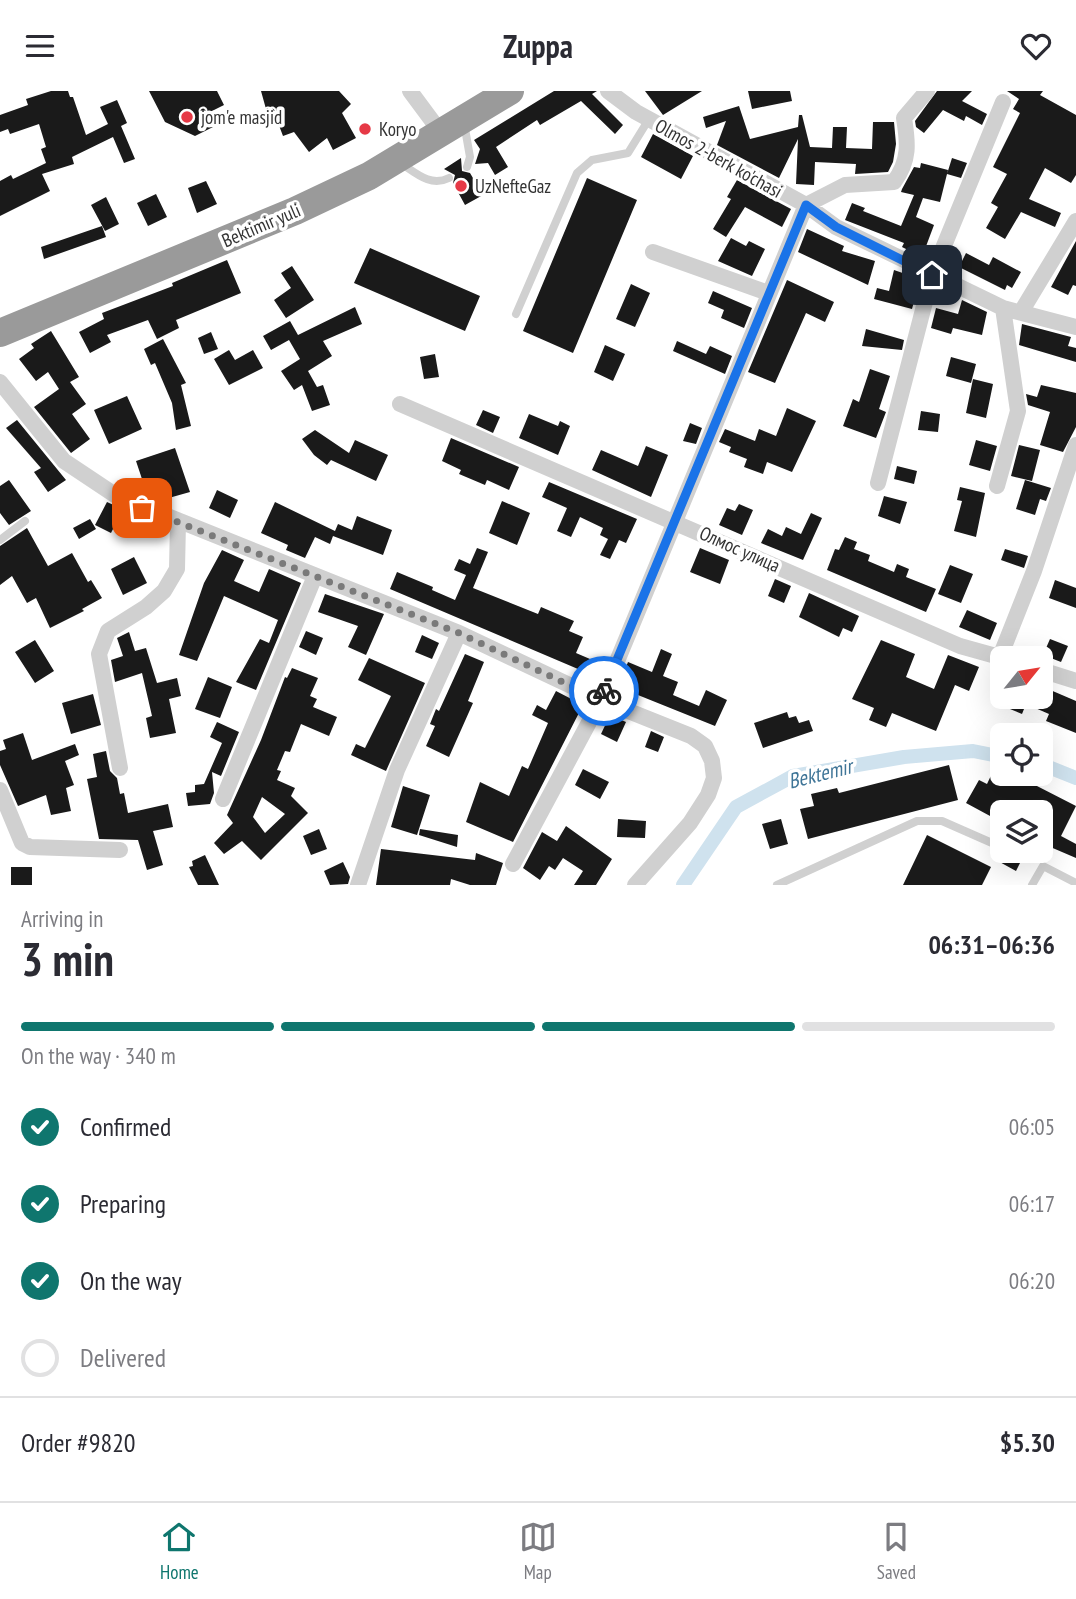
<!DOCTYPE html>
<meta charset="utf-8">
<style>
body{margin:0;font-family:"PT Sans Narrow",sans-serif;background:#f2f2f3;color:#2b2b33;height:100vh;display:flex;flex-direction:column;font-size:26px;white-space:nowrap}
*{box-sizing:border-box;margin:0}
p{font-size:23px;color:#7c7c81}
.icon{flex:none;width:38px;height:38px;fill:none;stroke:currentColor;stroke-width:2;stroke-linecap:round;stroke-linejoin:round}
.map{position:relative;height:794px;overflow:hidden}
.details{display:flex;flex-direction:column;background:#fff;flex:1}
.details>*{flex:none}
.needle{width:46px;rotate:60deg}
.fabs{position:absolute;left:990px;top:555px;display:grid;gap:14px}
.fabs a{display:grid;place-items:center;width:63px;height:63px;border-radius:10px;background:#fff;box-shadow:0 7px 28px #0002;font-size:35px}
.pin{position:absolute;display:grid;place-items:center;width:60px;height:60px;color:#fff;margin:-30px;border-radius:14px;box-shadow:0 4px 10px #0006}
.courier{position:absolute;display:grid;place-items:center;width:70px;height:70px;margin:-35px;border:5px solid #1a73e8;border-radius:50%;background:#fff;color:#222;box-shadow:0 2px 9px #0007}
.overview em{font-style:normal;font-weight:700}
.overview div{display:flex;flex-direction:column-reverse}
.overview{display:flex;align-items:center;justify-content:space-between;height:119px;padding:0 21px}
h1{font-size:46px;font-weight:700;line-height:52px}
.bar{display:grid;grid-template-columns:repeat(4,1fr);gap:10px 7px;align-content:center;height:84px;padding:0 21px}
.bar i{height:9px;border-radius:5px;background:#e1e1e2}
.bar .selected{background:#0f766e}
.bar p{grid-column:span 4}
.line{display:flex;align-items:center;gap:18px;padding:0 21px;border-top:2px solid #e1e1e2}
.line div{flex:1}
ol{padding:0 21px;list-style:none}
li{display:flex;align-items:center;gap:21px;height:77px}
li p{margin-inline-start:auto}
li .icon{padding:7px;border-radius:50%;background:#0f766e;color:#fff;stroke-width:4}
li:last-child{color:#7c7c81}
li i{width:38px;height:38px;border:4px solid #e1e1e2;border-radius:50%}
header{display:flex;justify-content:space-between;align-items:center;height:91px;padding:0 21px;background:#fff;font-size:32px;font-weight:700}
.dock{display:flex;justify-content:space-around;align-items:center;height:98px;border-top:2px solid #e1e1e2;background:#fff;font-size:19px;color:#7c7c81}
.dock a{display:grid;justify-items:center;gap:4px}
.dock .selected{color:#0f766e}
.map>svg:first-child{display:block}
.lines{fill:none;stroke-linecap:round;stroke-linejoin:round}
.canal{stroke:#cfe2ee;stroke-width:14}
.building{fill:#1a1a1a;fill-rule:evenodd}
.lane{stroke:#d0d0d0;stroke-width:8}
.street{stroke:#d0d0d0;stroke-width:16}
.highway{stroke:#9a9a9a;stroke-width:28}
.done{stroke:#7a7a7a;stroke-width:7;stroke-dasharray:0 12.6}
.route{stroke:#1a73e8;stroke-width:9}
.poi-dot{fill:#e63946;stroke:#fff;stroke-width:2.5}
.labels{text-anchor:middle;stroke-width:7;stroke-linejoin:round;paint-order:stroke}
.poi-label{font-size:19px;fill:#333;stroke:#fff;text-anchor:start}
.street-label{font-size:19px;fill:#333;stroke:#fff}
.water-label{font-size:21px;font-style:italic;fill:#3f7597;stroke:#fff}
</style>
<header><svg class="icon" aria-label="menu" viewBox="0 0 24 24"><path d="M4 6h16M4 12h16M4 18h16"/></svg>Zuppa<svg class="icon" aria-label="heart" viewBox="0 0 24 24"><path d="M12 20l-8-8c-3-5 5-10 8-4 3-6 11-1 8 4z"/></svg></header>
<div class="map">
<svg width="1076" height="794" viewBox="0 0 1076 794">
<rect width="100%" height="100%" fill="#fff"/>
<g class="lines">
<!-- canal -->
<path class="canal" d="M1041,673L1076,687
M683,794L736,716L793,685L904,666L973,660L1003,666"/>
</g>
<!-- building -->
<path class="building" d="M51,0H68L70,6H73L86,44L108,33L100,16L117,9L127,32L121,35L135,68L124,72L113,46L72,66L74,73L42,83L50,100L0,125V90L11,84L13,88L46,72L41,58L46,56L39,33L10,43L8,38L0,41V24L28,14L26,8Z
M149,0H217L224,14L210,21L217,34L195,45L165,31Z
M261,0H339L351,13L342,22L356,47L333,59L327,47L309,61L294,41L283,45L272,16L266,18Z
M554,0H597L592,3L623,34L615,43L581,10L540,34L537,29L496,56L508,76L495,84L488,72L475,73L480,58L474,49Z
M645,0H702L663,24Z
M748,0H790L792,10L752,18Z
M937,0H972L962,10L987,23L982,34L966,25L964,30L943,19L924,42L916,36L915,30Z
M1007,0H1043L1040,4L1076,24V84L1071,92L1045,77L1029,108L1061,122L1055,136L1021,121L1005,148L986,137L998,116L991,112L1007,83L993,76L1020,22L1013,18L1019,8Z
M739,15L750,48L798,36L799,24H802L810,56L832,57L833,36H847L846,57L872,58L873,31H894L896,53L893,71L888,81L855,83L856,73L815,71L814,94L796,93L798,48L779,87L717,54L726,30L706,37L703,26Z
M653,43L693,65L681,88L641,66Z
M461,67L462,80L470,82L483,104L465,114L453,92L455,84L444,78Z
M952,67L967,72L961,87L947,83Z
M921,72L948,79L940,111L923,107L916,126L934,134L922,166L902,156L904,152L845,129L852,112L865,117L863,120L901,135L914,104L901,101L902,98L914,76L920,77Z
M587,87L637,109L573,262L523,240Z
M737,89L791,118L782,136L745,116L726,146L713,138L731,108L727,106Z
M206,90L217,113L197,122L188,97Z
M156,103L167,126L148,135L137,112Z
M106,106L119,133L105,140L91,114Z
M102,135L106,146L44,168L41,156Z
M807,138L844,155L842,160L875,170L868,194L798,161Z
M731,147L746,155L749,150L765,158L752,185L718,170Z
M1076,150V195L1073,194L1068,204L1051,196Z
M370,157L480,205L465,240L354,192Z
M966,162L989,174L993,166L1021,181L1012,197L1007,194L1005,199L959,176Z
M227,169L241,202L176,229L179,237L157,248L148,229L107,244L111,251L90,262L79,241L104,228L102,222L173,195L172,192Z
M292,175L314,209L286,227L274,209L291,197L281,182Z
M894,179L920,188L912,218L874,208L877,197L889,200Z
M787,189L834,211L825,231L806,222L775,292L748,281Z
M631,193L650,202L635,236L616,228Z
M713,200L752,217L744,237L721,227L724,219L708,212Z
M962,209L987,221L982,244L953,237L951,243L931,237L936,217L958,223Z
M355,216L362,233L323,250L332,265L308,280L317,296L323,294L330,314L312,320L302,294L294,299L281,280L300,268L289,249L271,259L263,245L290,230L298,244Z
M1022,233L1071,246L1068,255L1076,257V271L1019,254Z
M866,238L904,249L902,259L862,255Z
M51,240L79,286L70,291L86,313L72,323L90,348L71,362L34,316L59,298L48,281L36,290L19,268L34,257L31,253Z
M211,241L218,258L204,263L198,247Z
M163,248L186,292L181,294L191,335L176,339L172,312L155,272L151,274L144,258Z
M677,250L706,263L710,255L732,265L725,283L673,260Z
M605,254L625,263L613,290L594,281Z
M229,259L235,269L253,259L263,277L229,294L214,268Z
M435,263L439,286L424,288L420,266Z
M951,266L976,273L971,292L946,285Z
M870,278L890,285L879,318L886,321L876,347L843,335L853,308L859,311Z
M973,288L993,293L986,327L966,322Z
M1041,294L1076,302V336L1063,361L1040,354L1050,321L1028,314L1026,303L1037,306Z
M127,305L142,338L109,353L94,319Z
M787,317L816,330L792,381L767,371L763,383L744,376L747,368L729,361L731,356L719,351L725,338L755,350L759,338L776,345Z
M483,319L500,326L493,342L476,334Z
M921,320L940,323L938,341L918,339Z
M529,323L558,335L560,330L570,335L558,364L519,347Z
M17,329L66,389L48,401L34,381L41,377L6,337Z
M690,332L702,337L696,353L683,350Z
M315,339L349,362L355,349L388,364L376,390L331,369L327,374L314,364L302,348Z
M451,347L519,376L509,399L487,389L485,394L459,383L461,379L442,370Z
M976,349L997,355L990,380L969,374Z
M1019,354L1040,359L1032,390L1011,385Z
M646,355L668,364L651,406L592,379L601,359L638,375Z
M175,357L190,401L158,410L148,406L136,370Z
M897,375L917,380L914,393L894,388Z
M9,389L31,420L9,434L0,422V395Z
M1025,389L1051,397L1046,410L1040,408L1035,424L1016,418Z
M549,391L637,428L626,452L619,449L610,468L600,464L608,448L600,444L603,437L580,426L571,446L557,440L567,417L542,406Z
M960,396L985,402L976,446L954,440L962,410L957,409Z
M217,399L238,409L230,427L209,417Z
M884,405L907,411L900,433L878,425Z
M502,410L530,422L517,454L489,442Z
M107,411L131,422L120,442L113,438L111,442L95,434Z
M275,411L335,440L338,433L352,439L357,425L392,439L383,464L333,445L330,453L315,446L305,467L286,459L288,454L261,442Z
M739,413L753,419L742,444L719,434L727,417L735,420Z
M811,422L822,427L803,469L761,452L768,438L782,445L786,436L801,443Z
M90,428L96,438L79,448L73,437Z
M27,437L48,475L72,462L88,491L91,489L102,507L82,518L84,520L50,537L36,507L27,512L12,485L0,494V455Z
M845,446L857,451L854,458L870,464L868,470L894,481L897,473L909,478L906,486L936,498L926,521L827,479L835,458L839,459Z
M477,457L488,461L473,497L538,523L541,516L574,530L569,540L583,546L576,562L590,568L585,581L390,498L397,481L433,496L432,499L455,509L466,484L454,479L459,468L470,473Z
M700,457L729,469L720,493L690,481Z
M1005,458L1028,465L1024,477L1001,469Z
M222,459L244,469L234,490L259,501L269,478L301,492L256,599L236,591L260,548L269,552L278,529L224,505L197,570L179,564L204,492Z
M134,466L147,492L123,504L111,478Z
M950,474L973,483L961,512L938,503Z
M775,488L791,495L784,512L768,505Z
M1055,489L1076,497V517L1049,507Z
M809,502L859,525L852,541L843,537L839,546L799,526Z
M325,503L384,523L366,564L348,556L358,535L318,521Z
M967,519L997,532L990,549L959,536Z
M306,540L323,547L316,564L299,556Z
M129,541L135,560L146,557L157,592L177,587L181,605L169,608L176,642L150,647L146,627L152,625L142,582L115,591L111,569L123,565L117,547Z
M422,544L439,552L432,568L415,561Z
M1050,548L1068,555L1061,571L1043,564Z
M35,549L54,580L35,592L15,561Z
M881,549L915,563L906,586L934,598L948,564L979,576L969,600L955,594L936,640L892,622L886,636L869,629L874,617L852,608Z
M661,558L672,563L663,585L678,591L673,604L699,615L706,599L727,609L715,635L618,596L628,571L652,581Z
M465,563L484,571L468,610L473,612L449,666L426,655L435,635L430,633L436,618L439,620Z
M369,567L425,592L386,680L351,664L356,653L365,657L391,605L358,589Z
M292,577L318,587L310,605L317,608L313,616L337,626L329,645L301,633L290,661L285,660L277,679L281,680L277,689L295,697L291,705L308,722L261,769L242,750L224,763L214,752L233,732L227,724L261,649L285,586L287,587ZM262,706L285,723L265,742L253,726Z
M208,586L232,596L220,627L195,618Z
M1041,595L1076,610V642L1046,630L1049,623L1026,613L1022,623L1005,616L1009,606H1041Z
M556,600L583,614L513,751L466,731L480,691L509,705L522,675L528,678L548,632L532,624L537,614L546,619Z
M93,603L101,634L71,643L62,612Z
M787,621L789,627L796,625L799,632L809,629L813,640L763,657L754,632Z
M610,624L626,631L617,651L601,643Z
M217,631L239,641L221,685L212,681L214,702L210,713L188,715L186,702L195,701V694L204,693L222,652L210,646Z
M651,640L664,646L658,661L645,656Z
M23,642L32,669L75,653L79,664L65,670L74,694L66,697L71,720L51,724L46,704L18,715L0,674V660L6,658L3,649Z
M106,660L110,680L117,687L120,703L124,702L128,722L168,713L173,736L153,740L163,774L147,779L138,749L99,748L87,688L97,686L93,663Z
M949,674L958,709L808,748L800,718L814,715L811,703L837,697L839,702Z
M995,676L1003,682L1035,694L1076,715L1061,745L1076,753V767L1041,752V721H1003V732L966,712L979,689L987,693Z
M583,678L609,691L600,708L575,694Z
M403,695L430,704L417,744L391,736Z
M618,728L646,730L645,747L617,746Z
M781,728L788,753L770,758L762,733Z
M566,735L612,768L596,794H574L583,780L563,767L555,779L549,775L540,789L523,777L542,741L557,750Z
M319,738L327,758L311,764L303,745Z
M420,738L458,744L457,756L419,744Z
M927,744L991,776L982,794H903Z
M381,758L475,769L476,762L503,772L496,794H470L451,788L450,794H376Z
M1001,760H1026L1016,780L996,769Z
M205,764L219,794H198L189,776L193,775L192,770Z
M343,771L350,786L348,793L330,794L324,780Z
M11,776H32V794H11Z"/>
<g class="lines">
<!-- lane -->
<path class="lane" d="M464,32L470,66L467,76
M402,73C417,83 431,96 449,87
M516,223L577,82L592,69L628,62L649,28
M0,449L25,430
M777,794L917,730H942L992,752
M1032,794L1043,775L1076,792"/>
<!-- street -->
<path class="street" d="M410,0L433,31
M608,0L636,21L806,114L836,136L1003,217L1076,236
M653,161L768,202
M1021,221L1076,130
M0,291L64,370L115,404L459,542L601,609L691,645L705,655L712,670L714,687L708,704L690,732L635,794
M400,313L960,555L1003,567
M878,392L932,184L1003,11
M997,395L1018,320L1003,217
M1000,566L1034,480L1076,354
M1041,579L1076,590
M120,677L99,563L108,540L146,516L164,500L177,478L178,431
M0,699L22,752L30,756L120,759
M223,708L315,485
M513,773L601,609L806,114L845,94L894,91C910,69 908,52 904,27L927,0
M358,794L397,679L459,542"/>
<!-- highway -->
<path class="highway" d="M0,242L295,120L369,85L510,0"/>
</g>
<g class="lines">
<!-- done -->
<path class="done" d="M142,417L459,542L601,609L604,600"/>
<!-- route -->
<path class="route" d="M604,600L806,114L836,136L932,184"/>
</g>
<!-- markers -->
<g class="poi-dot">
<circle cx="187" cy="26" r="7"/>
<circle cx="365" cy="38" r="7"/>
<circle cx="461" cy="95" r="7"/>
</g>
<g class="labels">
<!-- poi labels -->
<g class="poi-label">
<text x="201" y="33">jom'e masjid</text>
<text x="379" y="45">Koryo</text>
<text x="475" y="102">UzNefteGaz</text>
</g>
<!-- street labels -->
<g class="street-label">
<text transform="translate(719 67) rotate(29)" y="7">Olmos 2-berk ko'chasi</text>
<text transform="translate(261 134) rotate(-23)" y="7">Bektimir yuli</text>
<text transform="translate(740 458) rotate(24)" y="7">Олмос улица</text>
</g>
<!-- water labels -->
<g class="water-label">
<text transform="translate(820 683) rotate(-14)" y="7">Bektemir</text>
</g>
</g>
</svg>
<div class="fabs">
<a><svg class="needle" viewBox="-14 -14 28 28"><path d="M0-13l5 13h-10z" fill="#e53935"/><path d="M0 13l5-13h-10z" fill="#7c7c81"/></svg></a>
<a><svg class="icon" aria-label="locate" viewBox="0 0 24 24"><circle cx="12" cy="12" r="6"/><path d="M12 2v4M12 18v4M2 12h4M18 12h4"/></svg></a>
<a><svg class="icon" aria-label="layers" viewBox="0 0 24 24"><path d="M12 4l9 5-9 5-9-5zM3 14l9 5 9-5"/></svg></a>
</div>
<div class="pin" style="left:142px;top:417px;background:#ea580c"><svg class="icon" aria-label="bag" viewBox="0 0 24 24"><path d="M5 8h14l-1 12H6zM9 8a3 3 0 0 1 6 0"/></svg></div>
<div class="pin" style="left:932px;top:184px;background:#1f2937"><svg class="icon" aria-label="home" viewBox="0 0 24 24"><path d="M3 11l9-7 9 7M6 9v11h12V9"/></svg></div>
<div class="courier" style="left:604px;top:600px"><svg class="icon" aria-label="bike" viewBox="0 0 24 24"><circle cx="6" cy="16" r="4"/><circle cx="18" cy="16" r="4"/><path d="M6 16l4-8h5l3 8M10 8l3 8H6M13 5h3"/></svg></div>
</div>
<section class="details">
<div class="overview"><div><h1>3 min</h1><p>Arriving in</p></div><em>06:31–06:36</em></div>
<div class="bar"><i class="selected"></i><i class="selected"></i><i class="selected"></i><i></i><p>On the way · 340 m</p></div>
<ol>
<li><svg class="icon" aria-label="check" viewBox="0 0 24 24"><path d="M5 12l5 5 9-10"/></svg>Confirmed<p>06:05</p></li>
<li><svg class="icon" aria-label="check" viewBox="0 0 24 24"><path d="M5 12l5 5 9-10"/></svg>Preparing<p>06:17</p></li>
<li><svg class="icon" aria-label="check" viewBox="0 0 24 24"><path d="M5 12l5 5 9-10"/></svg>On the way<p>06:20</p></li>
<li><i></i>Delivered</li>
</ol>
<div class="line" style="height:91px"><div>Order #9820</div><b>$5.30</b></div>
</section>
<nav class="dock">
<a class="selected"><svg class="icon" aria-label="home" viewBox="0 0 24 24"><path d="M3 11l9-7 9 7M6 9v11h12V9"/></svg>Home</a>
<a><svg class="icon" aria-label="map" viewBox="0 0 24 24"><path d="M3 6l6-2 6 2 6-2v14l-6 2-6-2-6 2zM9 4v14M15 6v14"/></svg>Map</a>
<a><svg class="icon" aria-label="saved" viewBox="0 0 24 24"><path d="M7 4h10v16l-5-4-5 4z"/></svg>Saved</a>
</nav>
